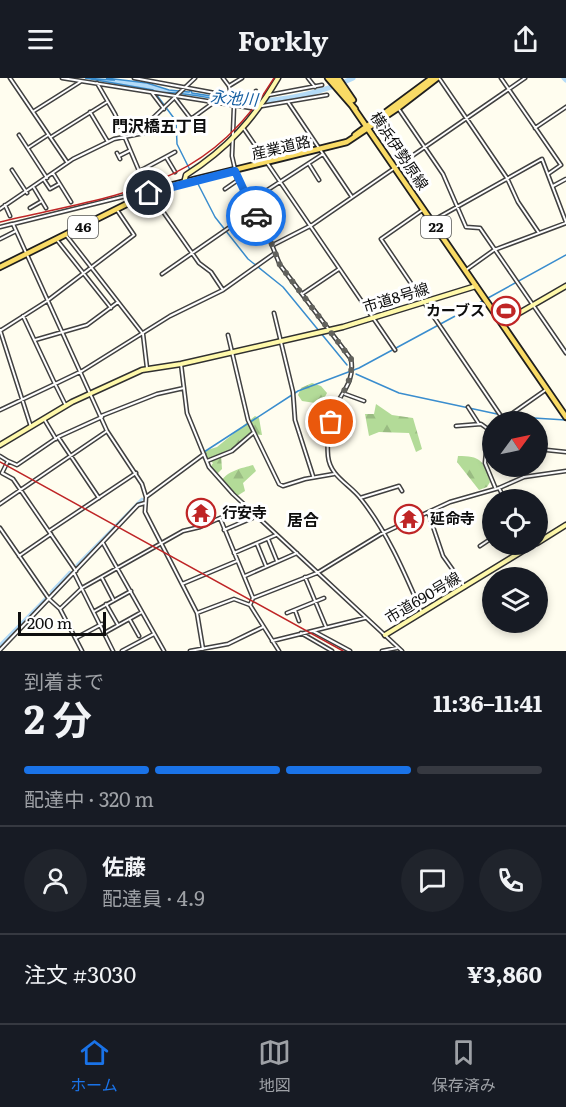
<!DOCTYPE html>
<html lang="ja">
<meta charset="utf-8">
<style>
body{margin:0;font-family:Literata,"Noto Sans JP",serif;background:#20242c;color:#f1f3f6;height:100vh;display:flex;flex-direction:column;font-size:22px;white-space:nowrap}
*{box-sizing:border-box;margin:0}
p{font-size:20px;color:#9ea1a6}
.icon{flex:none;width:33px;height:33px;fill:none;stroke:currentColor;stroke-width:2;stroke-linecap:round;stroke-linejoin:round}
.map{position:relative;height:573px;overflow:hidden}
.drawer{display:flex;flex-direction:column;background:#171b24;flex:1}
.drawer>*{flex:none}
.needle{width:39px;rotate:57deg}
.fabs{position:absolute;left:482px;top:333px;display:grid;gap:12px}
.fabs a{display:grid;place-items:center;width:66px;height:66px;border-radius:50%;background:#171b24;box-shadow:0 3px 9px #0003;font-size:30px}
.scale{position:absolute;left:18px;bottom:15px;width:88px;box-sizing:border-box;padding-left:6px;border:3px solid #0e0e0e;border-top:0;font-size:16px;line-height:21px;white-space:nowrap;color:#0e0e0e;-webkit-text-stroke:4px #fff;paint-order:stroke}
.pin{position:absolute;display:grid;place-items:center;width:51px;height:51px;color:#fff;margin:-26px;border:3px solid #fff;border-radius:50%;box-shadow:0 2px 6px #0007}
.courier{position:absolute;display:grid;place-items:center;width:60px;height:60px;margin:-30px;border:4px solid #1a73e8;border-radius:50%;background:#fff;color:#222;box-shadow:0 2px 8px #0007}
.summary em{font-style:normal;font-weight:700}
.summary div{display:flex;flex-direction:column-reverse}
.summary{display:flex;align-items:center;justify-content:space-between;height:102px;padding:0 24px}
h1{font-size:39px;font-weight:700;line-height:45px}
.bar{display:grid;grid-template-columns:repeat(4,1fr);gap:9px 6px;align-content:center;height:72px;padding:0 24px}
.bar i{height:8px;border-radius:4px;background:#363941}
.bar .current{background:#1a73e8}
.bar p{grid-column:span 4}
.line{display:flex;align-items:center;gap:15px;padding:0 24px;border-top:2px solid #363941}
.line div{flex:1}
.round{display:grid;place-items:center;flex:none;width:63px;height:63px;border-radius:32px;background:#20242c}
header{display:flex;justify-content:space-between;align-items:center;height:78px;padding:0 24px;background:#171b24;font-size:27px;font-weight:700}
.tab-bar{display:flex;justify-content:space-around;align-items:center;height:84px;border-top:2px solid #363941;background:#171b24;font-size:16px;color:#9ea1a6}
.tab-bar a{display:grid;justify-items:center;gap:3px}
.tab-bar .current{color:#1a73e8}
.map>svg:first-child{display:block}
.forest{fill:url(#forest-firs)}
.water{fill:#b4dbf7;stroke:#3a8dce;stroke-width:1.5}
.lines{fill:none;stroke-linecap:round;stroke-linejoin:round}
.stream{stroke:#3a8dce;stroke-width:1.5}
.canal{stroke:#b4dbf7;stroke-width:3}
.river{stroke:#b4dbf7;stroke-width:5}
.street-casing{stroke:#414141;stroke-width:5}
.secondary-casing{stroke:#303030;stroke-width:7}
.primary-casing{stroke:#1f1f1f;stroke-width:8}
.street{stroke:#fff;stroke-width:2}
.secondary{stroke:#fff9aa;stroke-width:4}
.primary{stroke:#f9db65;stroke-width:4.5}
.rail{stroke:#bf2526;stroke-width:1.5}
.done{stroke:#62625d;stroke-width:6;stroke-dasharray:0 10.8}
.route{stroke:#1a73e8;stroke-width:8}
.labels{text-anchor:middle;stroke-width:6;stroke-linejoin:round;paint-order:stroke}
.shield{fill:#fff;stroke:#565656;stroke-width:1.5}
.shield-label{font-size:14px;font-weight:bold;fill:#0e0e0e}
.street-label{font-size:15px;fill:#0e0e0e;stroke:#fff}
.poi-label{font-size:15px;font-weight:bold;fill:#0e0e0e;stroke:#fff;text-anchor:start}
.water-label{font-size:16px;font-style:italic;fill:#165fa1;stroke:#fff}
.neighbourhood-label{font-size:16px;font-weight:bold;fill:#0e0e0e;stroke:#fff}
</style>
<header><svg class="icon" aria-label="menu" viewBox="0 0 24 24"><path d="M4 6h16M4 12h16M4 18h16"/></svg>Forkly<svg class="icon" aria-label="share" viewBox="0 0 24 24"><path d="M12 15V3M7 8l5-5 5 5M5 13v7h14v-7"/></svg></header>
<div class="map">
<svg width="566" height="573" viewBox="0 0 566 573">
<defs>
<pattern id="forest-firs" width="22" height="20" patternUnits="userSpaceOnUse" patternTransform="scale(1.5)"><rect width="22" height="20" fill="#b3db98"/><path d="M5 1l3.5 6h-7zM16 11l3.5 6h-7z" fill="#99bb82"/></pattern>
</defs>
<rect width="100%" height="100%" fill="#fffdef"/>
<!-- forest -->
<path class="forest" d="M312,305L321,308L327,315L319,330L315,325L302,323L298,317L301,310Z
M376,326L392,337L413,340L422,371L416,374L409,355L379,354L369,358L365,336H374Z
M255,338L259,340L262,357L248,356L238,368L221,377L222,391L217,396L208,385L211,388L213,385L207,381L204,373L217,369Z
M458,378C480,378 484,382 490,404L487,409L479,412L457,384Z
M253,387L256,393L243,405L245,413L237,418L220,405C226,393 242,390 253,387Z"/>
<!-- water -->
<path class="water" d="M85,0L112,2H115L106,0L147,5L169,12L189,14L191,12L192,15L244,23L258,22L256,25C234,27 168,9 155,16L153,12Z"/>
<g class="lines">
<!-- stream -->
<path class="stream" d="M156,16L176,43L177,66L190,92
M197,104L215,139L248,181L283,209L347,287
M488,220L566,177
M356,296L399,315L497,336
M517,339L566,342
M204,374L298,313L359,290L483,223"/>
<!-- canal -->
<path class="canal" d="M77,487L142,421
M51,514L70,494
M0,567L46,520"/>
<!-- river -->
<path class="river" d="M564,0L566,2
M250,24C287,22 320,16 353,0"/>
<!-- street casing -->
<g class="street-casing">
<path id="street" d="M10,0L67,84
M62,0L251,30
M134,0L231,18L259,19L256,13
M223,0L229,8L234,29L232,78L237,100L267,155L280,187L351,281C355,304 342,314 333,332C328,344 327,365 328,378C330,399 350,406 361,421C388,455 405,496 422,535
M308,0L315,9
M439,0L507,100L518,124L539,155
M501,0L561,87L548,96
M97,5L115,36L145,107
M229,8L242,0
M152,15L164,31
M269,17L322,7
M175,20L191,41L213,25
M288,24L352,119
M262,28L327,17
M398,30L443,96L466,149L480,150L566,275
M34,33L80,4
M90,34L108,64
M535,50L566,29
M244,51L395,272
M19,57L47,100
M51,59L107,24
M28,70L48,57
M117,75L120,81
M119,78L129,73
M166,79L175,94
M309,86L319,102
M12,92L27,115
M138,94L175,74
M53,95L71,124
M44,102L50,111L59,106
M553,108L566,101
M34,110L46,130
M225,111L238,102
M150,115L199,185L211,194L223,212
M133,122L126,118L13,146L107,353L142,406L146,419L145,434L197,535L203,571
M249,124L323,76
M5,127L10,138
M30,130L42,123
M0,131L73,81L114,61L144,55L149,50L153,40L195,0
M424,131L381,161L505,344
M432,143L542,81L566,144
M0,149L12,146
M66,157L143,256L147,290
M0,161L16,153
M57,162L111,230
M273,167L312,147L525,0
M466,192L494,172L566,145
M162,196L253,133
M302,216L339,191
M274,235L293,314L295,342L313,398
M0,252L31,349
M0,253L47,223L134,157L117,132
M228,257L248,342L279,406L283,408L305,401L334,396
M35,262L87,247L118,224
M181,286L187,335L209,389L233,416L402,573
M345,316L364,323
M66,328L55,306L82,293L170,238L223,212L275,175
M468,329L479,346
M0,332L55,306L23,238
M101,338L157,316L184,310
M44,341L56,361
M500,344L547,311
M456,348L481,346L488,351L485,385L495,409
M58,359L99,420
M537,371L566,374
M0,378L8,383L2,395L13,401L76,493
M8,383L17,387L58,359L102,339
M207,383L232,373L253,355
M499,410L505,422
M146,419L204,376
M360,420L399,408L402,413
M0,426L107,353
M405,431L409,444
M428,434L443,478L465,509
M220,440L253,520
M0,450L49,521L60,531L82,573
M224,452L257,438
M49,453L136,395
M268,461L277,483
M103,465L164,573
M257,466L266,488
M480,468L492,460
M234,475L276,457
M19,478L51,456
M74,495L113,573
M245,498L297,475
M305,499L326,549
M102,500L113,521
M182,506L237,483
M106,526L118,547
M60,531L82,510L183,453L200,449L247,428
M295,532L299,543
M95,533L131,513
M197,535L234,521L250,527
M287,535L324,520
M130,542L139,558
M313,553L350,573
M106,554L142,534
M301,555L332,573
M76,560L102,546
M272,563L365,540
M0,572L138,427L145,425
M122,573L154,556
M190,573L228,566L263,549
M279,573L250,527L253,520L317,495L381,456L450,424L499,410L524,399L566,393
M382,573L397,570"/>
</g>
<!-- secondary casing -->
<g class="secondary-casing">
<path id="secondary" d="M184,105L186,97C227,71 254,41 278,0
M502,245L566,208
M0,367L72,324L142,292L181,286L343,249L476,208
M537,465L566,447
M385,557L534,466"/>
</g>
<!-- primary casing -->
<g class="primary-casing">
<path id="primary" d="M328,0L355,31
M333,0L566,339
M338,0L353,22
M355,57L432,0
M0,189L157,111L347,64L398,30L437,0"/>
</g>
<!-- street -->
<use href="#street" class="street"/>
<!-- secondary -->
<use href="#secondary" class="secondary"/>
<!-- primary -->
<use href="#primary" class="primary"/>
<!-- rail -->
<path class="rail" d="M0,144C117,116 205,113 274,0
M0,384L343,573"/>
</g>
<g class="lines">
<!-- done -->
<path class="done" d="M256,138L267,154L280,187L351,281C355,307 334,321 331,344"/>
<!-- route -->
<path class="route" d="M149,115L235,93L256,138"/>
</g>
<!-- icons -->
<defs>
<g id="stadium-ring" transform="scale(1.5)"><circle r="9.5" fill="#fff" stroke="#bf2526" stroke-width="1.5"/><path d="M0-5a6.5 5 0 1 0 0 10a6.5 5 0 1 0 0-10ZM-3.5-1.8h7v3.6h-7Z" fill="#bf2526"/></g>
<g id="temple-ring" transform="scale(1.5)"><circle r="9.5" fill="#fff" stroke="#bf2526" stroke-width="1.5"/><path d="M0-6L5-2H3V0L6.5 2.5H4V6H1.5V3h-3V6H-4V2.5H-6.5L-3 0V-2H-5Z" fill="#bf2526"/></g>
</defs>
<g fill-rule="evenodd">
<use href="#stadium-ring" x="506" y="233"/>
<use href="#temple-ring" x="201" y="435"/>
<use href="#temple-ring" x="409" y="441"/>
</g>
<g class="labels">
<!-- shield labels -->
<g class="shield">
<rect x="68" y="138" width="30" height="22" rx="4.5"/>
<rect x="421" y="138" width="30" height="22" rx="4.5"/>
</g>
<g class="shield-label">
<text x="83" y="154">46</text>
<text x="436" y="154">22</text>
</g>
<!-- street labels -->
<g class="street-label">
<text transform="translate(281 70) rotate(-13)" y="5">産業道路</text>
<text transform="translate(399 73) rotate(56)" y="5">横浜伊勢原線</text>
<text transform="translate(396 220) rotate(-17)" y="5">市道8号線</text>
<text transform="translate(423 520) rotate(-31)" y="5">市道690号線</text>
</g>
<!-- poi labels -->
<g class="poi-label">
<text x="485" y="238" text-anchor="end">カーブス</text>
<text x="222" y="440">行安寺</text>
<text x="430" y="446">延命寺</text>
</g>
<!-- water labels -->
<g class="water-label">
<text transform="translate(234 20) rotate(4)" y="6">永池川</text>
</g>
<!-- neighbourhood labels -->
<g class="neighbourhood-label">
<text x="160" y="54">門沢橋五丁目</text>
<text x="303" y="448">居合</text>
</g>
</g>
</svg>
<div class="fabs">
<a><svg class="needle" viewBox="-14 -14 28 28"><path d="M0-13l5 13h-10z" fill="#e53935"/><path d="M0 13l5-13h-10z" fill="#9ea1a6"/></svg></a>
<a><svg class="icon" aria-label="locate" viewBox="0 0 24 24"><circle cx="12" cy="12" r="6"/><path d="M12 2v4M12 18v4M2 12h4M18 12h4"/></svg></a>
<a><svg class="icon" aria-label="layers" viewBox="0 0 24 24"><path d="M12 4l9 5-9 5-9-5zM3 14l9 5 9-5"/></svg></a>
</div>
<div class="scale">200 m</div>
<div class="pin" style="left:331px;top:344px;background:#ea580c"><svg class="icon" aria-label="bag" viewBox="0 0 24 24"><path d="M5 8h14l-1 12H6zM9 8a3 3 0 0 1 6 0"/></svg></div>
<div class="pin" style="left:149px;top:115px;background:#1f2937"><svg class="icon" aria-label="home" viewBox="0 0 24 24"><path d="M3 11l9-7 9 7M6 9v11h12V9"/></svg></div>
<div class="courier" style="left:256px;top:138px"><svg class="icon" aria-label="car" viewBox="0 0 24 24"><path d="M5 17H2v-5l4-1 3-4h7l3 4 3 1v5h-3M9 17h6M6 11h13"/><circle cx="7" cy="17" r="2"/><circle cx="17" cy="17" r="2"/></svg></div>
</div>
<section class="drawer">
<div class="summary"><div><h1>2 分</h1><p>到着まで</p></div><em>11:36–11:41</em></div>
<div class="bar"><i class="current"></i><i class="current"></i><i class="current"></i><i></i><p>配達中 · 320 m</p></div>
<div class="line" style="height:108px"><a class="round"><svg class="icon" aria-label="person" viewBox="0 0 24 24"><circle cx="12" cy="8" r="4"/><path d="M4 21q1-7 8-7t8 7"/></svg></a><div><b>佐藤</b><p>配達員 · 4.9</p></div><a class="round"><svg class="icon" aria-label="chat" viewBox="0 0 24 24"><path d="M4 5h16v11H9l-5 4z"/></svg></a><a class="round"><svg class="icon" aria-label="phone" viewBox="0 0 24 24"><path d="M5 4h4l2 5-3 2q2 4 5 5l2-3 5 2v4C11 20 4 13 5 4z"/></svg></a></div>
<div class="line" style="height:78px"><div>注文 #3030</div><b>¥3,860</b></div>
</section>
<nav class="tab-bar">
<a class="current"><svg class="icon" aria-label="home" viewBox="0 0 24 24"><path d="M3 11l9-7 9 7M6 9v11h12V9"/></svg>ホーム</a>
<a><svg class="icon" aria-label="map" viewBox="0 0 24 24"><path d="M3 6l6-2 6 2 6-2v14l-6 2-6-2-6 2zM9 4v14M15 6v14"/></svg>地図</a>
<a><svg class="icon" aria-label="saved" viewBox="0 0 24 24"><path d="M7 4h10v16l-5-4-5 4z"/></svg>保存済み</a>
</nav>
